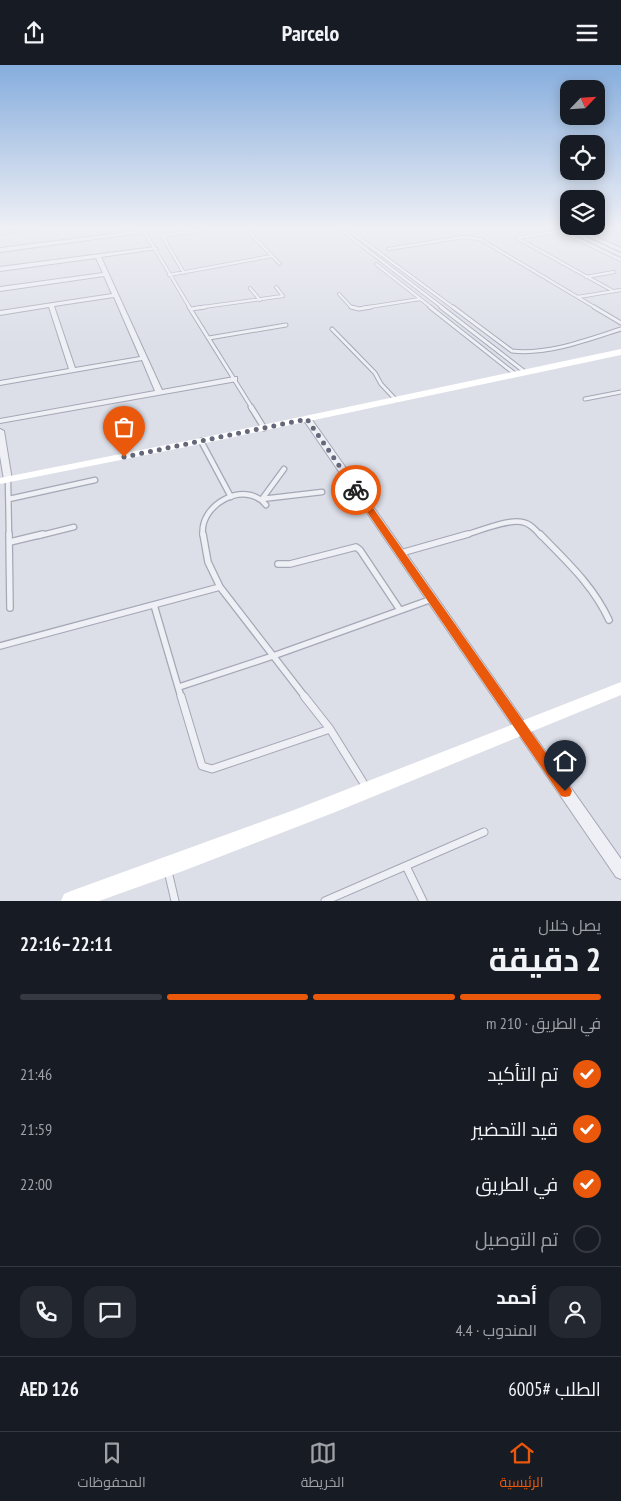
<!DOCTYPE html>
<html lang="ar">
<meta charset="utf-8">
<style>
body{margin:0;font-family:"PT Sans Narrow",Cairo,sans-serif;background:#242831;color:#f1f3f6;direction:rtl;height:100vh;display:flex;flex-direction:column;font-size:19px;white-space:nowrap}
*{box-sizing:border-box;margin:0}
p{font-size:16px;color:#9ea1a6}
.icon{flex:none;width:28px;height:28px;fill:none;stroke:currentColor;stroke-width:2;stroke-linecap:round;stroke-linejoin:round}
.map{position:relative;height:836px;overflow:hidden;direction:ltr}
.panel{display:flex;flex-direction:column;background:#171b24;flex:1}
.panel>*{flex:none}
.needle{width:32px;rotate:65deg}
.buttons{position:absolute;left:560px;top:15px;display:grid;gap:10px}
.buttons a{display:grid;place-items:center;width:45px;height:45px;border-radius:10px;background:#171b24;box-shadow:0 2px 12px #0003;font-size:25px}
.pin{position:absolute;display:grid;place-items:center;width:42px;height:42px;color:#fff;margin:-51px -21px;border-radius:50% 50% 50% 0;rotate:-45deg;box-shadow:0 0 5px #0007}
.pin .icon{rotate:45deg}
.courier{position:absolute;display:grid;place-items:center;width:50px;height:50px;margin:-25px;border:4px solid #ea580c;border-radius:50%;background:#fff;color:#222;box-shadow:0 1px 6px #0007}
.head em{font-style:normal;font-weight:700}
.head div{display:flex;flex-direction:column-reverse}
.head{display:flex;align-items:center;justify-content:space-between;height:85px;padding:0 20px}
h1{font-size:32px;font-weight:700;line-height:38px}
.bar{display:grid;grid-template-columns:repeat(4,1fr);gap:8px 5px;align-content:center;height:60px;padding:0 20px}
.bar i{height:6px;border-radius:4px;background:#363941}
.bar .on{background:#ea580c}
.bar p{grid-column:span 4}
.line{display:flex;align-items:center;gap:12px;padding:0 20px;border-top:1px solid #363941}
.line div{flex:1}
.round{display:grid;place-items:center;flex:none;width:52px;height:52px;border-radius:15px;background:#242831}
ol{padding:0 20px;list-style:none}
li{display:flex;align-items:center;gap:15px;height:55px}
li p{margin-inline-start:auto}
li .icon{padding:5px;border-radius:50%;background:#ea580c;color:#fff;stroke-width:4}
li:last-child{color:#9ea1a6}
li i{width:28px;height:28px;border:2px solid #363941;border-radius:50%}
header{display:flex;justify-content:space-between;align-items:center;height:65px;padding:0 20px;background:#171b24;font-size:22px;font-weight:700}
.menu{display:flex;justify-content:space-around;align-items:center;height:70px;border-top:1px solid #363941;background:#171b24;font-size:14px;color:#9ea1a6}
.menu a{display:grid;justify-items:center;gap:2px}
.menu .on{color:#ea580c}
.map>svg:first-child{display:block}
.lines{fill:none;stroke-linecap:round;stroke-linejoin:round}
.lane-far4-casing{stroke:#a5a8b5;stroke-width:4}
.lane-far3-casing{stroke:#a5a8b5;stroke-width:5}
.lane-far2-casing{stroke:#a5a8b5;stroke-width:7}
.lane-far1-casing{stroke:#a5a8b5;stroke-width:8}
.lane-casing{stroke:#a5a8b5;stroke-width:9}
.street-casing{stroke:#a5a8b5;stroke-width:2}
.lane-far4{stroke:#eff0f6;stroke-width:2.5}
.lane-far3{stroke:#eff0f6;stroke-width:3}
.lane-far2{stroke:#eff0f6;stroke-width:4.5}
.lane-far1{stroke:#eff0f6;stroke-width:5.5}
.lane{stroke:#eff0f6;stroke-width:7}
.street{fill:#eff0f6;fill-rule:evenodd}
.secondary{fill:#fff;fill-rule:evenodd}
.route{fill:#ea580c}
.done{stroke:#65687a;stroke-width:5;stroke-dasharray:0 9}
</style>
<header><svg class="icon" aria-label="menu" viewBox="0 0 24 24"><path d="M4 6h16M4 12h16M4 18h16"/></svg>Parcelo<svg class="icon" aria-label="share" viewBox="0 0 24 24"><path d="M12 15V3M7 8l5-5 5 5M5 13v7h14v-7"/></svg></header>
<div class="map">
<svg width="621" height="836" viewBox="0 0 621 836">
<rect width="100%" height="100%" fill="#dcdee8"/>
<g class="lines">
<!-- lane-far4 casing -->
<g class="lane-far4-casing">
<path id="lane-far4" d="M143,164L190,243
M158,164L184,208
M246,164L280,199
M340,164L443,243
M347,164L454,243
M566,164L621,190
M162,171L208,164
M388,184L463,172L480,174L596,243
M376,199L432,243
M169,210L272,191
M586,212L614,207
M250,223L260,235
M613,226L517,173L561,166L621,195
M339,229L351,242L356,243
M578,232L621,225
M196,243L283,231L276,222
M363,243L420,234"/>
</g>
<!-- lane-far3 casing -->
<g class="lane-far3-casing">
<path id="lane-far3" d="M189,242L252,343
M351,242L359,244L371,242
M430,242L515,309
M441,242L525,307
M453,242L512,286C548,290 587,275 621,264
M594,242L621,258
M191,244L205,242
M332,264L375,308L381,319L396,335
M209,273L286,260
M585,334L621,327"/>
</g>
<!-- lane-far2 casing -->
<g class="lane-far2-casing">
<path id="lane-far2" d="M251,342L264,363
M201,376L231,432
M8,415L9,471
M9,434L95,415
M262,434L322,427
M262,434L284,404
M38,471L74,462
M203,471C198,440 245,414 266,440
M463,471C478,466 508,454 522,457C530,458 536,465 541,471"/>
</g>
<!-- lane-far1 casing -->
<g class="lane-far1-casing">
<path id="lane-far1" d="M9,469L10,543
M203,469L208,497L220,522L305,632
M540,469C566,496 593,520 609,555
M10,477L43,469
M401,488L468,469
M278,499H290L356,482L360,485L400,545
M154,540L181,632
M0,581L220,522
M179,622L273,591L432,534"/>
</g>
<!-- lane casing -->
<g class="lane-casing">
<path id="lane" d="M181,631L202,701L212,704L330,664
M304,631L330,664L366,722
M406,801L423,836
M168,806L175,836
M325,836L484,767"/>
</g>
<!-- street casing -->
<g class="street-casing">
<path id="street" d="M25,164H39L0,169V167Z
M573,164H579L621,183V187Z
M145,165L147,166V167L0,187V183Z
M155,182L157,183V184L101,192L162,325L234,312H237V316L0,358V354L155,326L142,295L0,320V316L69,304L49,242L0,250V246L112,229L104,211L0,226V222L103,208L96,193L0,206V202ZM114,232L140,292L75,303L54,241Z
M304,352H310L621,794V814L616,812L303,354Z
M0,364L4,366L12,415L8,418L4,415L0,391Z"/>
</g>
<!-- lane-far4 -->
<use href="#lane-far4" class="lane-far4"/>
<!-- lane-far3 -->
<use href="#lane-far3" class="lane-far3"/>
<!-- lane-far2 -->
<use href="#lane-far2" class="lane-far2"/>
<!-- lane-far1 -->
<use href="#lane-far1" class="lane-far1"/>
<!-- lane -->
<use href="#lane" class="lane"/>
<!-- street -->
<use href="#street" class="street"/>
<!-- secondary -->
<path class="secondary" d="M621,284V290L201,379L0,419V413L201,373Z
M621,617V630L338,746L183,806L99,836H61L64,829L71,826L294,745Z"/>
</g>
<!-- sky -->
<linearGradient id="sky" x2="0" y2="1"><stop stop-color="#86addd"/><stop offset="0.58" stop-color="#eff0f5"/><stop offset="1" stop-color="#eff0f5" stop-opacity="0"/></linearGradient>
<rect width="621" height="281" fill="url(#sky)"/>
<!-- route -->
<path class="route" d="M356,422L359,423L570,722L572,726L570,731L565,732L561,731L352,425Z"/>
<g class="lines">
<!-- done -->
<path class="done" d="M124,392L307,354L356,425"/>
</g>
</svg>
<div class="buttons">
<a><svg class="needle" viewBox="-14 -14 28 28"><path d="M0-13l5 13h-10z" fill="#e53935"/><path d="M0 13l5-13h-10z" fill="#9ea1a6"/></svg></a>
<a><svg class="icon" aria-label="locate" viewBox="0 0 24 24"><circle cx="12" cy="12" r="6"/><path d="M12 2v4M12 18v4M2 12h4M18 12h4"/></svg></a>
<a><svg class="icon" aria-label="layers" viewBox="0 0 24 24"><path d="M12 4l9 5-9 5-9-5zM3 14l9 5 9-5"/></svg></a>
</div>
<div class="pin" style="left:124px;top:392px;background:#ea580c"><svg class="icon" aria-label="bag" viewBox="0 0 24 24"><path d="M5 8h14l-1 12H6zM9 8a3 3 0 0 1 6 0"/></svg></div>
<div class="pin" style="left:565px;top:726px;background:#1f2937"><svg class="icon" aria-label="home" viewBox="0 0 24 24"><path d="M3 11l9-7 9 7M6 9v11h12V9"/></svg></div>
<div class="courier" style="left:356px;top:425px"><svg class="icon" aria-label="bike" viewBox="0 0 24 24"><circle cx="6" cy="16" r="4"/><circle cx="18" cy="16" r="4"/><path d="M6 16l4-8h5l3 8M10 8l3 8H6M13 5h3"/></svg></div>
</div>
<section class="panel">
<div class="head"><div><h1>2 دقيقة</h1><p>يصل خلال</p></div><em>22:11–22:16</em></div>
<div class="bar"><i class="on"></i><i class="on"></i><i class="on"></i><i></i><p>في الطريق · 210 m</p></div>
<ol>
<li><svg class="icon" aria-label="check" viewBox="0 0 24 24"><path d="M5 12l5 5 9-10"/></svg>تم التأكيد<p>21:46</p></li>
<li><svg class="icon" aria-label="check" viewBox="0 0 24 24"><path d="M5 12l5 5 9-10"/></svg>قيد التحضير<p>21:59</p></li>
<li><svg class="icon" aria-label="check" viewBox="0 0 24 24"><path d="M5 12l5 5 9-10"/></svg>في الطريق<p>22:00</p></li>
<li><i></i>تم التوصيل</li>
</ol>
<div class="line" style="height:90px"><a class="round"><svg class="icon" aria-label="person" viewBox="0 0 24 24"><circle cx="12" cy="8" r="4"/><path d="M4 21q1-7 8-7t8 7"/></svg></a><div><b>أحمد</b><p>المندوب · 4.4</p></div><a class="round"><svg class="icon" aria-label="chat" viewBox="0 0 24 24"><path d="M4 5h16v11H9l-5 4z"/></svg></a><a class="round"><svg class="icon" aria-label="phone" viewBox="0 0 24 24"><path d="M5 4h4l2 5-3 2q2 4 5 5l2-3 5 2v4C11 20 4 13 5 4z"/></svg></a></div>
<div class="line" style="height:65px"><div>الطلب #6005</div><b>AED 126</b></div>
</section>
<nav class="menu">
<a class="on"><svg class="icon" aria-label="home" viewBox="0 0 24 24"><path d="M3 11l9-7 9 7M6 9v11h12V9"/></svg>الرئيسية</a>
<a><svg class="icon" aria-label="map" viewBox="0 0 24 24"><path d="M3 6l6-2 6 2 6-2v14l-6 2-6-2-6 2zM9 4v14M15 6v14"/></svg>الخريطة</a>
<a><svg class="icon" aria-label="saved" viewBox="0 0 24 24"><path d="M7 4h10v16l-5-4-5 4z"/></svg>المحفوظات</a>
</nav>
